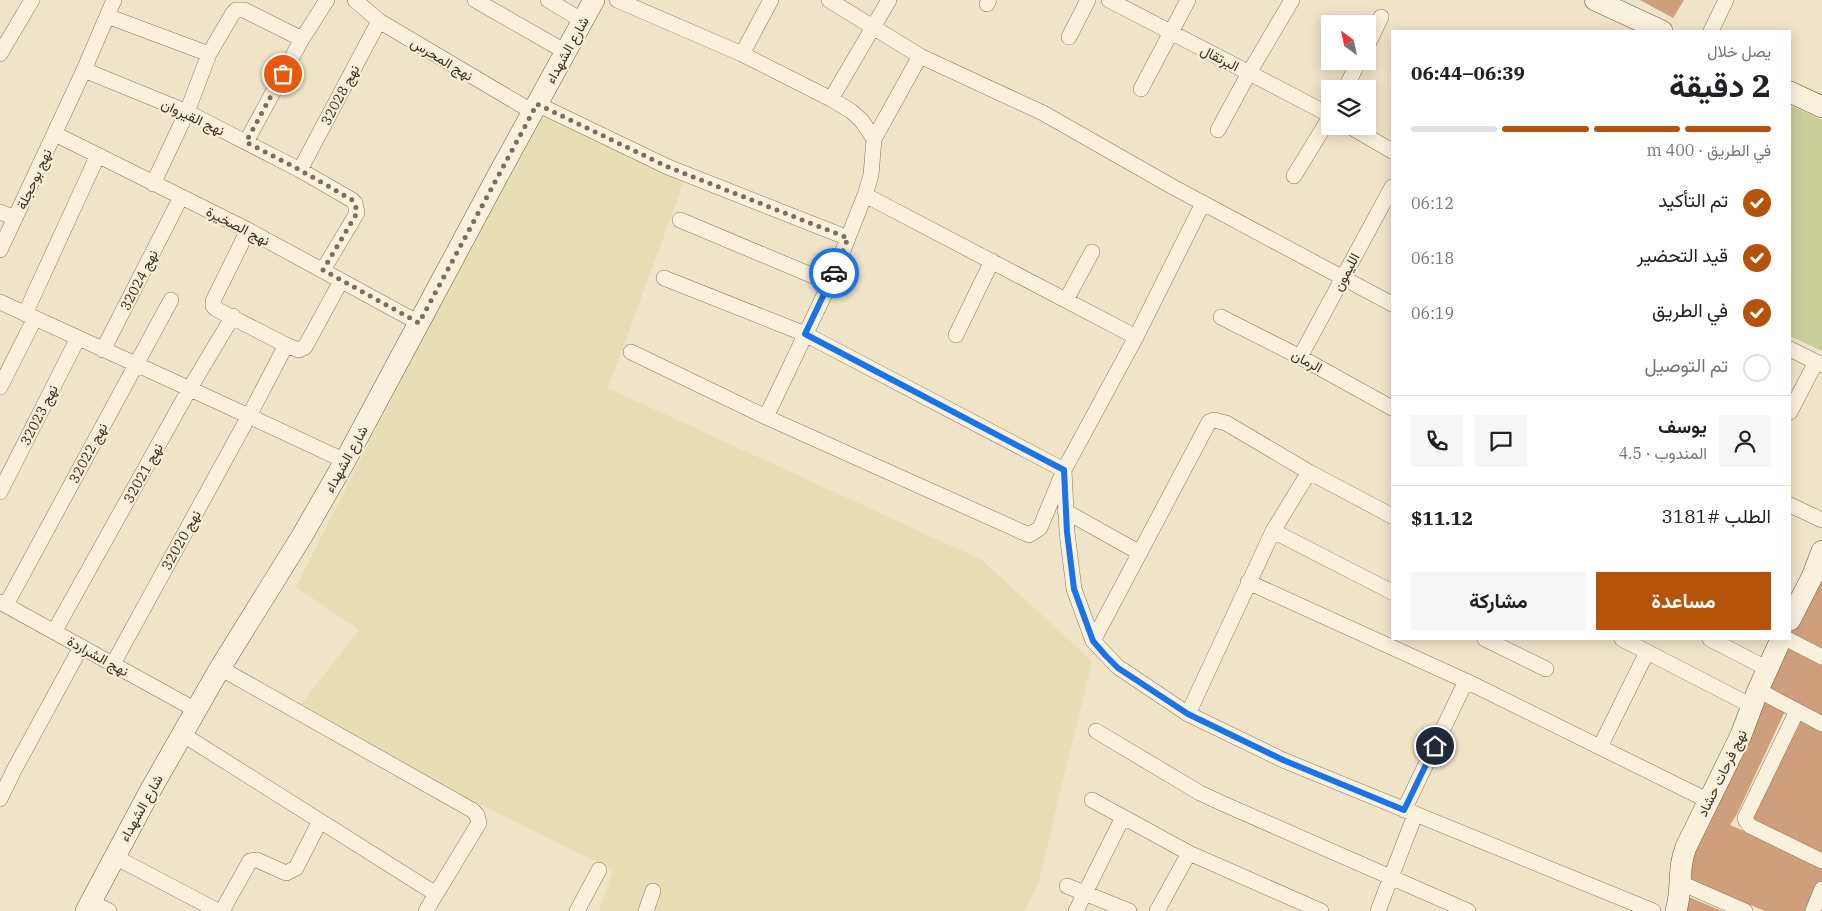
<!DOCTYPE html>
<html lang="ar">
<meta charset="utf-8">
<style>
body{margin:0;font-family:"IBM Plex Serif",Vazirmatn,serif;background:#f6f6f6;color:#202124;direction:rtl;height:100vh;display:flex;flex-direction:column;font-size:19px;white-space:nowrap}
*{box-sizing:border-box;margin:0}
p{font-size:16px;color:#757577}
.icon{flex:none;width:28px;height:28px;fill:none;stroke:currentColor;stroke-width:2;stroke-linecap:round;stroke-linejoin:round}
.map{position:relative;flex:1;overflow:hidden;direction:ltr}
.drawer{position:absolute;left:1391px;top:30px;width:400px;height:610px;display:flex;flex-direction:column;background:#fff;border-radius:0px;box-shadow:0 2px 12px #0003;direction:rtl}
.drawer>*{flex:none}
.needle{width:32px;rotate:327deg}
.tools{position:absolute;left:1321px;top:15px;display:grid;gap:10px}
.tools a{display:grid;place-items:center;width:55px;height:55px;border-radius:0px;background:#fff;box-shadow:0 2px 12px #0003;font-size:25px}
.pin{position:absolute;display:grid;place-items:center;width:42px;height:42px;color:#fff;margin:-21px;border:2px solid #fff;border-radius:50%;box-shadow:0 1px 5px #0007}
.courier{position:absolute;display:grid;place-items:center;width:50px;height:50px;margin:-25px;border:4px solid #1a73e8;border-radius:50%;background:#fff;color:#222;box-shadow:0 1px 6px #0007}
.headline em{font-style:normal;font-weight:700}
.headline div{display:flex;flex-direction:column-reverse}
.headline{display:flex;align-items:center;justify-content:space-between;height:85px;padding:0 20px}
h1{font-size:32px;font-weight:700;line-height:38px}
.bar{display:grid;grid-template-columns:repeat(4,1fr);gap:8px 5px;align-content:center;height:60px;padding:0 20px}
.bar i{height:6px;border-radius:4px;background:#e0e0e0}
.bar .on{background:#b45309}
.bar p{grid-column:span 4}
.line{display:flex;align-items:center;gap:12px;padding:0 20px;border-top:1px solid #e0e0e0}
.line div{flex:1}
.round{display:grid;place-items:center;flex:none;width:52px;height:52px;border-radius:0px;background:#f6f6f6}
ol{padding:0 20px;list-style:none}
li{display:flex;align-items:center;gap:15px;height:55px}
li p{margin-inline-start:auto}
li .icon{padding:5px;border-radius:50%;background:#b45309;color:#fff;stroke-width:4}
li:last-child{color:#757577}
li i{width:28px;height:28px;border:2px solid #e0e0e0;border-radius:50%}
.primary-button{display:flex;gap:10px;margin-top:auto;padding:10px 20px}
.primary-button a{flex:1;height:58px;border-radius:0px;background:#b45309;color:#fff;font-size:20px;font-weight:700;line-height:58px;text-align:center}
.primary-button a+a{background:#f6f6f6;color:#202124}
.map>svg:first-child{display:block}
.farmland{fill:#e6deb5}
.green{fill:#c9cf9b}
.building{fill:#cf9f7d}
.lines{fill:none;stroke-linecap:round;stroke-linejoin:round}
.street-casing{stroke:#8d765c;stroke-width:16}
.secondary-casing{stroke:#6f573f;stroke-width:22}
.street{stroke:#faf1dc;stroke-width:15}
.secondary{stroke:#faf1dc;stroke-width:21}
.done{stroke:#7c6e5b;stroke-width:5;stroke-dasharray:0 9}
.route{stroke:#1a73e8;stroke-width:6}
.labels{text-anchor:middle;stroke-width:4.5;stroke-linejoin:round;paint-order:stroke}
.street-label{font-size:14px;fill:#3d2e20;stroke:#f7eed8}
</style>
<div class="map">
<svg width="1822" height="911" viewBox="0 0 1822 911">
<rect width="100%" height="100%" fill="#f0e4c8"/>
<!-- farmland -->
<path class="farmland" d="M536,112L684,181L608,388L982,560L1092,661L1038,884L1025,911H599L613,870L294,713L359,630L296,587Z"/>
<!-- green -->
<path class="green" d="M1790,105L1822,120V351L1790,336Z"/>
<!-- building -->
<path class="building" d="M1640,0H1684L1673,18Z
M1822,574V654L1790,637V630Z
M1789,641L1822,660V717L1763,684Z
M1761,698L1786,709L1737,814L1730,825L1822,864V882L1809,911H1765L1681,877Z
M1796,717L1822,731V852L1750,818Z
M1689,897L1722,911H1683Z"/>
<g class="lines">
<!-- street casing -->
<g class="street-casing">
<path id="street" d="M355,0L379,21L533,112
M475,0L566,52
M548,0L583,21
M617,0L742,54L831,99L851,111L862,121L874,139L871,175L865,195L830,283L766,417
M829,0L920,56L1043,113L1173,187L1392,304
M1109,0L1330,115
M987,4L989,0
M107,16L209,54
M1711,31L1726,0
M1069,37L1088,0
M1368,44L1381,17
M0,54L32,0
M742,54L771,0
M84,70L187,112L300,170L352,200L355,203L357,213L323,270
M1141,89L1188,0
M1345,89L1359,61
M831,99L889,0
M537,104L668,167L848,238
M1349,126L1392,151
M1218,130L1249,73L1292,0
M55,134L248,230L419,323
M874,139L920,56
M246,142L302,39L327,0
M300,170L379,21
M1294,176L1330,117
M153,184L187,112L209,54L233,13L236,10H244L302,39
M865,195L1136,337
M0,212L15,218
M680,220L830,283
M0,250L84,70L114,0
M664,278L805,334L1064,470L1067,532L1074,589L1093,641L1118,667L1188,714L1283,760L1653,911
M1066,300L1092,252
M0,302C115,355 231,407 345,461
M25,314L97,157
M1221,317L1300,357L1392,408
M956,335L992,261
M286,345L299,350L305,347L341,281
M1790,349L1822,365
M103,350L181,197
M631,352L766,417L1029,535L1040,528L1064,470L1136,337L1203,203
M1300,357L1392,187
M0,387L35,318
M1790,412L1816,362
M0,492L78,338
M1790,505L1822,520
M1065,511L1140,553
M1273,531L1392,592
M1248,582L1466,681L1709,801
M0,602L196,710
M6,605L171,300
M54,632L190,388L233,316
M1485,639L1546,669
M1622,639L1752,706
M1710,639L1768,669
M1787,639L1822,657
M1093,641L1209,422L1214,420L1226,423L1309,472L1392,516
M113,664L249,416L286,345L216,309L213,306V301L248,230
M220,668L472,810L477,815L479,823L436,894
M1758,690L1822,724
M1797,711L1745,818L1746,821L1750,826L1822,861
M1188,714L1273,531L1309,472
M1096,731L1200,793L1226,805L1468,911
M182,734L436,894L426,911
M1600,747L1647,652
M0,799L14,770L81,647
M1092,800L1189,853L1321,911
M1404,810L1466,681
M115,857L218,911
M1681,883L1745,911
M1067,886L1129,911
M91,902L109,911
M222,911L250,861L257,860L286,873L296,868L320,821
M577,911L599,870
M646,911L653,891
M1076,911L1123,817
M1157,911L1189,853
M1378,911L1415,815
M1813,911L1822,889"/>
</g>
<!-- secondary casing -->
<g class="secondary-casing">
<path id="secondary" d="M1595,0L1662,31
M1790,92L1822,107
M1790,620L1812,577L1822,551
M86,911L150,791L220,668L302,536L345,461L497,177L594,0
M1676,911C1683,887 1677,870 1686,847L1741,735L1758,690L1781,639"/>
</g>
<!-- street -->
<use href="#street" class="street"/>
<!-- secondary -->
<use href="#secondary" class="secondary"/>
</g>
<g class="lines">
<!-- done -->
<path class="done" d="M283,74L246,142L300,170L352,200L355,203L357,213L323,270L419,323L537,104L668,167L848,238L834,273"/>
<!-- route -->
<path class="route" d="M834,273L805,334L1064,470L1067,532L1074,589L1093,641L1106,656L1118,668L1188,714L1283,760L1404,810L1435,746"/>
</g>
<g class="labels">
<!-- street labels -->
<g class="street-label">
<text transform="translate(567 50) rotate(-61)" y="5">شارع الشهداء</text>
<text transform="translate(1220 58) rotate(27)" y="5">البرتقال</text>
<text transform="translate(442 59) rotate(31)" y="5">نهج المحرس</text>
<text transform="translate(340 95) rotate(-62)" y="5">نهج 32028</text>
<text transform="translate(193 117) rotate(25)" y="5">نهج القيروان</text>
<text transform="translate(34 179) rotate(-65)" y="5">نهج بوحجلة</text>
<text transform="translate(238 226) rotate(27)" y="5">نهج الصخيرة</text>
<text transform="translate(1346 272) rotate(-62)" y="5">الليمون</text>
<text transform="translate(139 280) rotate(-63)" y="5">نهج 32024</text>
<text transform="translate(1307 361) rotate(28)" y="5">الرمان</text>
<text transform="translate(39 415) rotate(-63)" y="5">نهج 32023</text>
<text transform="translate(88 453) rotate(-62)" y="5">نهج 32022</text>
<text transform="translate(346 459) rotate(-61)" y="5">شارع الشهداء</text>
<text transform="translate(143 473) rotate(-61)" y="5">نهج 32021</text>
<text transform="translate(181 540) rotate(-61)" y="5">نهج 32020</text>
<text transform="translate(98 656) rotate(29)" y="5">نهج الشراردة</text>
<text transform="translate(1722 773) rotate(-64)" y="5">نهج فرحات حشاد</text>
<text transform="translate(141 808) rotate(-61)" y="5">شارع الشهداء</text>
</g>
</g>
</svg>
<div class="tools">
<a><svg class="needle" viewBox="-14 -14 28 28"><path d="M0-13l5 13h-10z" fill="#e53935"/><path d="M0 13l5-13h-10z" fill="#757577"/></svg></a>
<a><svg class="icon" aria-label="layers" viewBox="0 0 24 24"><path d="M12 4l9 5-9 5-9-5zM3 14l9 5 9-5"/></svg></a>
</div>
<div class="pin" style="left:283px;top:74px;background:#ea580c"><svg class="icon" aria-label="bag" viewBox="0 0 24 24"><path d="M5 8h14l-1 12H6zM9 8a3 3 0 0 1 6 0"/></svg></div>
<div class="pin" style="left:1435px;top:746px;background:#1f2937"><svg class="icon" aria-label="home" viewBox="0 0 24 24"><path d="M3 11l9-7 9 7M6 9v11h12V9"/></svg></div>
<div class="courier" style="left:834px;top:273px"><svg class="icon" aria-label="car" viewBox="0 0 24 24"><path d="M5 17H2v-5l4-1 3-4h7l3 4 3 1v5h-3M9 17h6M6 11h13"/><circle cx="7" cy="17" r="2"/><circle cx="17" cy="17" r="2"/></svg></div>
<section class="drawer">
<div class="headline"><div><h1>2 دقيقة</h1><p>يصل خلال</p></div><em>06:39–06:44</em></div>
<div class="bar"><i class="on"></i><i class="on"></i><i class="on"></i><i></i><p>في الطريق · 400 m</p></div>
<ol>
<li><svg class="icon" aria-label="check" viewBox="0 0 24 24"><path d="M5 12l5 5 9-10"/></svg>تم التأكيد<p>06:12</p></li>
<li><svg class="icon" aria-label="check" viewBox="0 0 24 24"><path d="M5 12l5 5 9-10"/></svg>قيد التحضير<p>06:18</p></li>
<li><svg class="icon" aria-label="check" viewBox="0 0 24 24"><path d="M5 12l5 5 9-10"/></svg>في الطريق<p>06:19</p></li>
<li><i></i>تم التوصيل</li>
</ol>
<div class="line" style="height:90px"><a class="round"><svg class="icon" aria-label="person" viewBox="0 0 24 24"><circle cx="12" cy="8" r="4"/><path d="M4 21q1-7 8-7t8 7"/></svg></a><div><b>يوسف</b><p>المندوب · 4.5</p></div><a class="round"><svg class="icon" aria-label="chat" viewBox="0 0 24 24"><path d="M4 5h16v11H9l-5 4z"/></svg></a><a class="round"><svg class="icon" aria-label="phone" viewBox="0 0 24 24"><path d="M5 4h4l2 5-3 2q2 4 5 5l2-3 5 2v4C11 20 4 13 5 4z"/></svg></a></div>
<div class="line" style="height:65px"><div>الطلب #3181</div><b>$11.12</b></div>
<div class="primary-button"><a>مساعدة</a><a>مشاركة</a></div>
</section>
</div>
